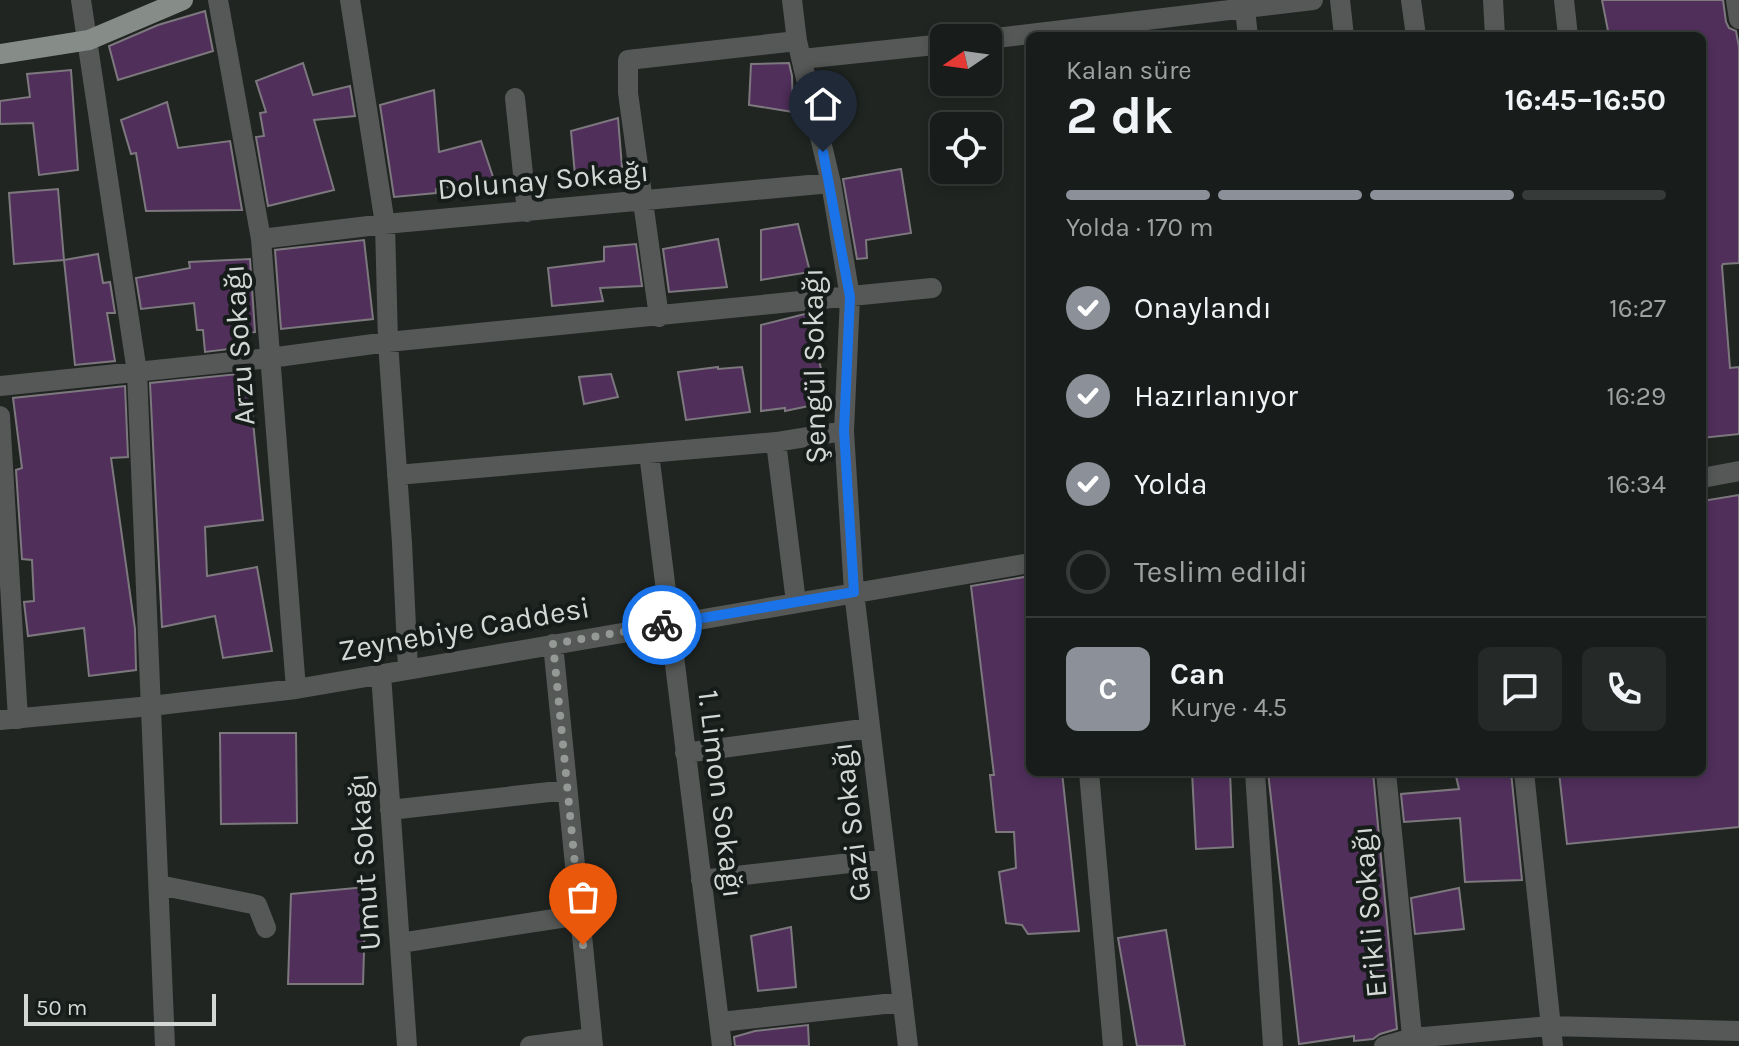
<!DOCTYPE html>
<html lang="tr">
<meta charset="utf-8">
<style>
body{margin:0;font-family:Karla,sans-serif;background:#252927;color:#f1f3f6;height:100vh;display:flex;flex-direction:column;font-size:30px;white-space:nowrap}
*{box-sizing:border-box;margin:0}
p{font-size:26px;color:#9fa1a2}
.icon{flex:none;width:44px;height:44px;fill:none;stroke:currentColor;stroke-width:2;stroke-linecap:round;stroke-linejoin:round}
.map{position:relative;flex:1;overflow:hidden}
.drawer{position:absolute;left:1026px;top:32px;width:680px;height:744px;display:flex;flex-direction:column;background:#181c1a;border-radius:12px;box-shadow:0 4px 12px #0003,0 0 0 2px #363a39}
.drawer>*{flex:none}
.needle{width:52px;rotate:257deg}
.tools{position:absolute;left:930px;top:24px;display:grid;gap:16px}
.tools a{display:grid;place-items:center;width:72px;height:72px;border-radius:12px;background:#181c1a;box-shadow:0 4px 12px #0003,0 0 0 2px #363a39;font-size:40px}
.scale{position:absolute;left:24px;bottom:20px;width:192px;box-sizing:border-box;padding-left:8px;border:4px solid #d4d8d5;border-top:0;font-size:22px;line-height:28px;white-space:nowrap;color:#d4d8d5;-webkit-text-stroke:6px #161c19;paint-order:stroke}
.pin{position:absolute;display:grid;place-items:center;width:68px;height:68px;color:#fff;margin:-82px -34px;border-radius:50% 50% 50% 0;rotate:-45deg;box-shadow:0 0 8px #0007}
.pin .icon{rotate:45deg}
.courier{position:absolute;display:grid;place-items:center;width:80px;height:80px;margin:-40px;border:6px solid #1a73e8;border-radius:50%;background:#fff;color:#222;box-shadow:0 2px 10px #0007}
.headline em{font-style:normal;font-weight:700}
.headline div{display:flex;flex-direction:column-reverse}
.headline{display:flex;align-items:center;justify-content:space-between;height:136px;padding:0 40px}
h1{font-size:52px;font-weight:700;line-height:60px}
.bar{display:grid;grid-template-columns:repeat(4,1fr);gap:12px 8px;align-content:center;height:96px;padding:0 40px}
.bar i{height:10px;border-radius:6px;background:#363a39}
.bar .selected{background:#8c9099}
.bar p{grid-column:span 4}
.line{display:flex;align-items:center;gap:20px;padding:0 40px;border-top:2px solid #363a39}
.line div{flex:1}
.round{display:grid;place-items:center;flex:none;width:84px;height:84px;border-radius:12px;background:#252927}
ol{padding:0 40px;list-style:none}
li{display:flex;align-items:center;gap:24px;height:88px}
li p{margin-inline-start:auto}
li .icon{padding:8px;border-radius:50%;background:#8c9099;color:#fff;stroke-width:4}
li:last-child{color:#9fa1a2}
li i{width:44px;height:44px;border:4px solid #363a39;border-radius:50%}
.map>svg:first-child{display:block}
.building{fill:#502f5b;stroke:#7c787e;stroke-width:2}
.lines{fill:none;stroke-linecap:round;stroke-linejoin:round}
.minor{stroke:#555856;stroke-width:20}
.major{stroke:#868c88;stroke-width:20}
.done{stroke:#959996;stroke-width:8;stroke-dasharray:0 14.4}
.route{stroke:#1a73e8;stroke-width:10}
.labels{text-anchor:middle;stroke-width:8;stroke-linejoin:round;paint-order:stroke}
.street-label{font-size:30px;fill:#d4d8d5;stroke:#161c19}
</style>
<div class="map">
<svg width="1739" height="1046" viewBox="0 0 1739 1046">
<rect width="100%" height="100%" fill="#202522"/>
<!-- building -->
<path class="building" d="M1602,0H1723L1726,22L1729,28L1736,31L1739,47V263L1723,264L1722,266L1730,368L1739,367V434L1702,438V36H1609Z
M205,11L213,51L118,80L109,46L158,25Z
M303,63L313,95L350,86L355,116L314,120L334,190L268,206L256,137L264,136L260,113L266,112L256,81Z
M789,63L792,76L793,112L749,105L751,64Z
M71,70L78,170L39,175L33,123L0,124V101L30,97L27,74Z
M434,90L439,152L481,141L494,180L436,189V193L394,197L380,105Z
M167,102L178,148L230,141L242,210L146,211L136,153L131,154L121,120Z
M618,118L622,167L575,175L571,131Z
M901,169L911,233L866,240L867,258L857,259L843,179Z
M58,189L64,260L14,264L9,193Z
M798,224L810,272L761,280V230Z
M718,239L727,287L669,292L663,249Z
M364,240L373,319L281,329L275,250Z
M636,244L642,286L600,288L603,301L552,306L548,268L604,261V247Z
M98,254L103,283L110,282L115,313H107L115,361L75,365L64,260Z
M250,259L255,332L244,333L246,347L205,352L203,330H197L194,303L141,309L136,278L190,268L189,262Z
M809,313L828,402L785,411V408L761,411V325Z
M718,367V369L742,367L750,412L686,420L678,372Z
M248,373L263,520L205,527L207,576L257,567L272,651L223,658L215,616L162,627L150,383Z
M611,374L618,397L584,404L579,377Z
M125,386L128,457L111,458L135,629L136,670L89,676L84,628L28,636L24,602L34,601L32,560L22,559L16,470L22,468L13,398Z
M1739,495V827L1567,844L1559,772H1702V501Z
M1030,576V772H1062L1079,931L1028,934L1022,925L1006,923L999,872L1016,868L1014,832H996L990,775H994L971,586Z
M220,733H296L297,823L221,824Z
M1192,772H1230L1233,847L1196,849Z
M1268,772H1373L1397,1029L1380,1034L1373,1039L1354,1041V1036L1299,1044Z
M1455,772H1511L1522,880L1465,882L1460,818L1404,822L1401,794L1459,789Z
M366,887L363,984H288L291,894Z
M1459,888L1464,929L1415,934L1411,898Z
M791,927L796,987L758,991L751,936Z
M1166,930L1185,1046H1137L1118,938Z
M808,1025L809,1046H735L734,1037L755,1031Z"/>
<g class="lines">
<!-- minor -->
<path class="minor" d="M81,0L137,372L165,1046
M218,0L261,239L296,689
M350,0L385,224L388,342L402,543L408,669
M792,0L797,41L831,183L850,297L844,431L854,592L908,1046
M1340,0L1344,36
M1411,0L1416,36
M1493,0L1495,36
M1564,0L1568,36
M1736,0L1739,19
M1245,10L1248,36
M988,39L1313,0
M802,59L944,44
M515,98L527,212
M261,239L385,224L831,183
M659,317L628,93V60L797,41
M0,386L270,358L388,342L932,288
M0,416L18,719
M776,442L796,602
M649,453L722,1046
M397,475L776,442L844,431
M1702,478L1739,471
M553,644L593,1046
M381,674L407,1046
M0,720L151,706L296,689L1030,563
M685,753L870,728
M1089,772L1113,1046
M1255,772L1273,1046
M1386,772L1413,1046
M1524,772L1553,1046
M390,810L567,790
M701,880L885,859
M159,885L257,905L266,928
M400,943L580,915
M720,1022L903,1002
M530,1046L592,1038
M1384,1046L1412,1038L1550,1026L1739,1031"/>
<!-- major -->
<path class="major" d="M0,54L89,40L183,0"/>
</g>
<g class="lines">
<!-- done -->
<path class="done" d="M583,945L553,644L662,625"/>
<!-- route -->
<path class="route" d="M662,625L854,592L844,431L850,297L823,152"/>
</g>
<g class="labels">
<!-- street labels -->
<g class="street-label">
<text transform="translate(543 180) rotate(-5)" y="10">Dolunay Sokağı</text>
<text transform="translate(239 345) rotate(-94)" y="10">Arzu Sokağı</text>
<text transform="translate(814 366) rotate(-91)" y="10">Şengül Sokağı</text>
<text transform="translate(464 629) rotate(-10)" y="10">Zeynebiye Caddesi</text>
<text transform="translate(721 794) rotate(83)" y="10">1. Limon Sokağı</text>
<text transform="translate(851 822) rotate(-97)" y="10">Gazi Sokağı</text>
<text transform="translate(364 862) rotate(-94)" y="10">Umut Sokağı</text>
<text transform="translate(1369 912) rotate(-95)" y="10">Erikli Sokağı</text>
</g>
</g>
</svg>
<div class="tools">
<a><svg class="needle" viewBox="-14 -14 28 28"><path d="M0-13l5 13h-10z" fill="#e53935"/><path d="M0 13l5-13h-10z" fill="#9fa1a2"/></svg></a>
<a><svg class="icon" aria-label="locate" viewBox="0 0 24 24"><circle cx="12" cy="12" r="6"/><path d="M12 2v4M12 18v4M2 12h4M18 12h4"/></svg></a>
</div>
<div class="scale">50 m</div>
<div class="pin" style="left:583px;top:945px;background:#ea580c"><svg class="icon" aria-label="bag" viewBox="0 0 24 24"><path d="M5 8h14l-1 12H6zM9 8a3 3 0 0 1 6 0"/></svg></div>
<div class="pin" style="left:823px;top:152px;background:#1f2937"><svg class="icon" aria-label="home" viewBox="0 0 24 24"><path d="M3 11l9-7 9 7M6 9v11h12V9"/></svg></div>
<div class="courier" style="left:662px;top:625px"><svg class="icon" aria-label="bike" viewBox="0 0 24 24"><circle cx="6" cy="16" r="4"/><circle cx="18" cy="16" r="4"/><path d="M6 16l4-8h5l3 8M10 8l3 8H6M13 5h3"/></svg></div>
<section class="drawer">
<div class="headline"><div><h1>2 dk</h1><p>Kalan süre</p></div><em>16:45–16:50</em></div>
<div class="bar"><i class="selected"></i><i class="selected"></i><i class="selected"></i><i></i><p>Yolda · 170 m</p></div>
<ol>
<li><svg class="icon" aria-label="check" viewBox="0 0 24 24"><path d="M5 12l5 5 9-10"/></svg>Onaylandı<p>16:27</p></li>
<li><svg class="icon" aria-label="check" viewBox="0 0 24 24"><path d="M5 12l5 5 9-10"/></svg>Hazırlanıyor<p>16:29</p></li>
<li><svg class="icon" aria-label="check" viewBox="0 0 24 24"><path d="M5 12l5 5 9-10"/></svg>Yolda<p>16:34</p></li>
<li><i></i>Teslim edildi</li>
</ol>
<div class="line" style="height:144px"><b class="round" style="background:#8c9099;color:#fff">C</b><div><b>Can</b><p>Kurye · 4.5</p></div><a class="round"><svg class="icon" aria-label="chat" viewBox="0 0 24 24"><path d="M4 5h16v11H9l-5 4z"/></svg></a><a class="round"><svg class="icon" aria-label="phone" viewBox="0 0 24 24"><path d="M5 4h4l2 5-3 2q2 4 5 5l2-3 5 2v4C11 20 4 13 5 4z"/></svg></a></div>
</section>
</div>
